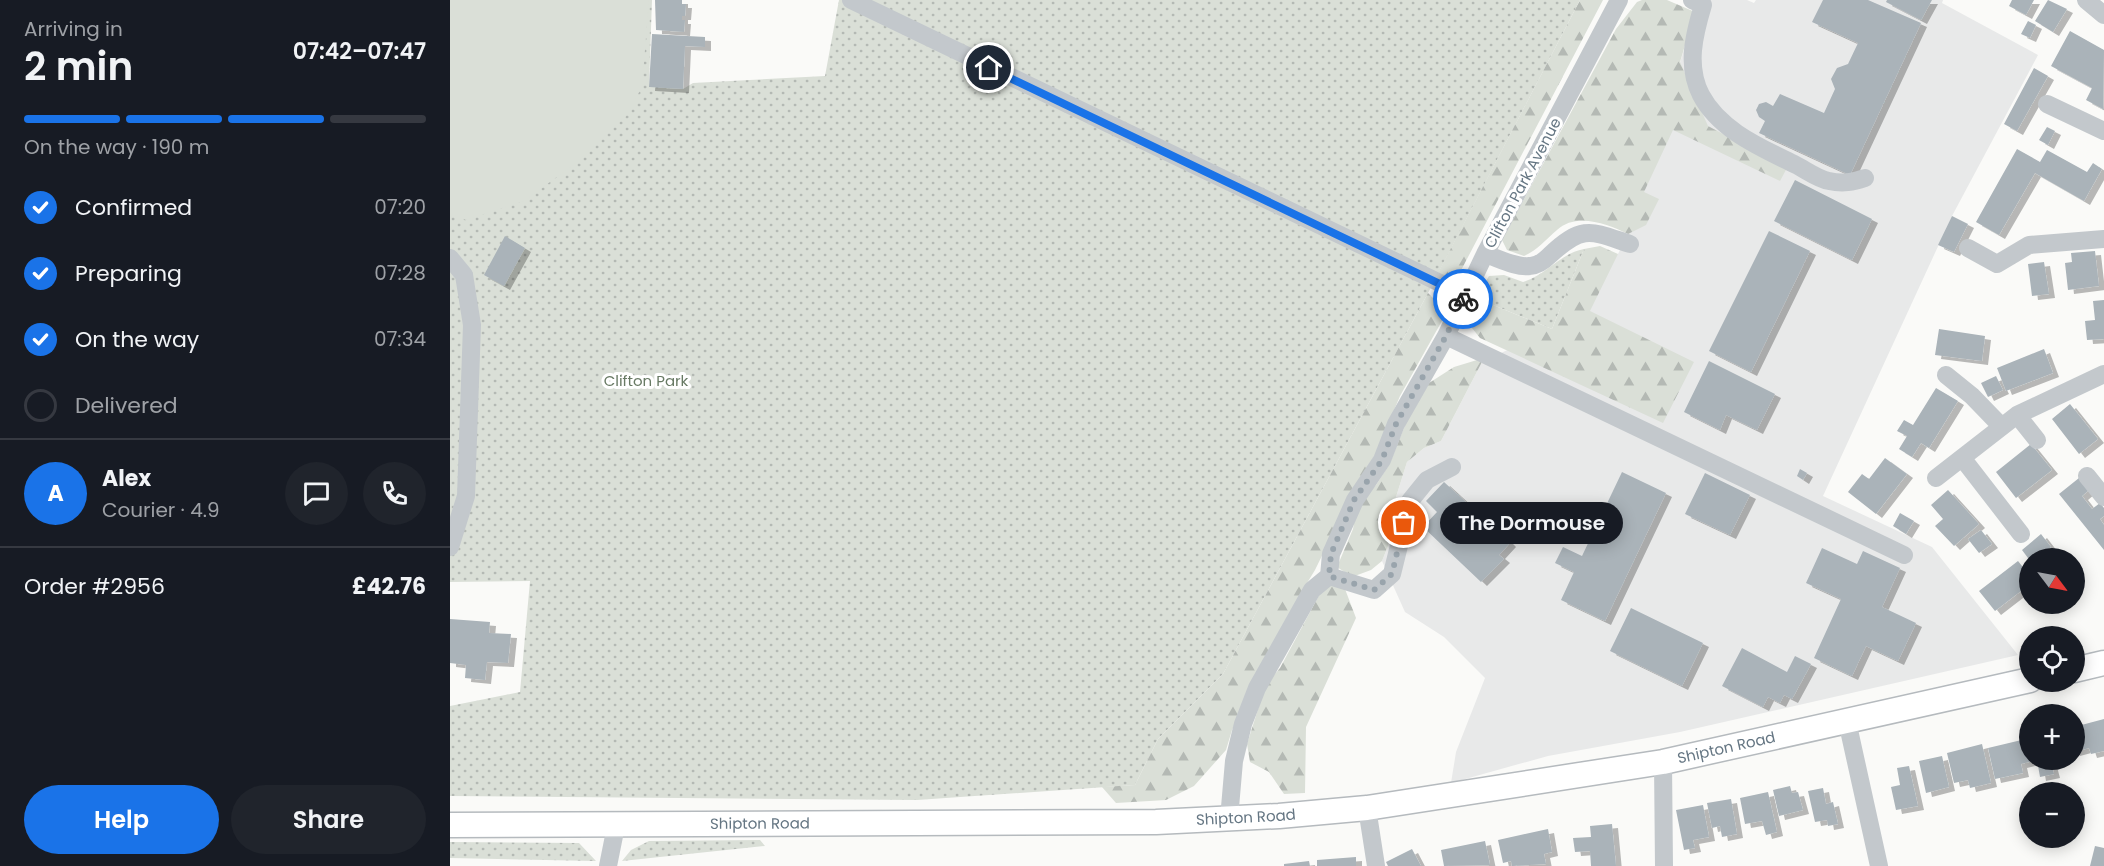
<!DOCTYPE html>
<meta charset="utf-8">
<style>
body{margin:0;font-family:Poppins,sans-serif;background:#20242c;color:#f1f3f6;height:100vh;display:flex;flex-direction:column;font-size:22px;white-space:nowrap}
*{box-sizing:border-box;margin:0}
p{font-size:20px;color:#9ea1a6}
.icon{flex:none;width:33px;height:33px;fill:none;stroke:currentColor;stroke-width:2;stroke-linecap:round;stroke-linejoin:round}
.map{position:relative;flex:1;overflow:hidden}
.sheet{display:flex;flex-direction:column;background:#171b24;width:450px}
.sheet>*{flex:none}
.needle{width:39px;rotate:122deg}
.fabs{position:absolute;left:1569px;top:548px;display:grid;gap:12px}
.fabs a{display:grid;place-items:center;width:66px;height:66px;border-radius:50%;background:#171b24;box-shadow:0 3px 15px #0003;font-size:30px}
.pin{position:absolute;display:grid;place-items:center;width:51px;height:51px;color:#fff;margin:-26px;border:3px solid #fff;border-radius:50%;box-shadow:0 2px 6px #0007}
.courier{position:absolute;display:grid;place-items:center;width:60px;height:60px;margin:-30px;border:4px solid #1a73e8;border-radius:50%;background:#fff;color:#222;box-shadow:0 2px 8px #0007}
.bubble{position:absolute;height:42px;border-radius:21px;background:#171b24;box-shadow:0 3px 15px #0003;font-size:20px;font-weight:600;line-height:42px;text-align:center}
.head em{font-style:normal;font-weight:600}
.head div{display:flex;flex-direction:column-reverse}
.head{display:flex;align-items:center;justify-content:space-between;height:102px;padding:0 24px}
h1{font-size:39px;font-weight:600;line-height:45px}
.bar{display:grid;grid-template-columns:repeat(4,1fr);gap:9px 6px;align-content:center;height:72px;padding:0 24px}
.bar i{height:8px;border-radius:4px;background:#363941}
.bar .selected{background:#1a73e8}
.bar p{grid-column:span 4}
.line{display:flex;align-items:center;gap:15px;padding:0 24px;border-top:2px solid #363941}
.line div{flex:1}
.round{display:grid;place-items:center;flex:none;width:63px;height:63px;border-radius:32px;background:#20242c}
ol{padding:0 24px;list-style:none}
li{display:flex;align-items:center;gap:18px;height:66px}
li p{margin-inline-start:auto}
li .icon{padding:6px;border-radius:50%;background:#1a73e8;color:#fff;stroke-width:4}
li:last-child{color:#9ea1a6}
li i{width:33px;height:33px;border:3px solid #363941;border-radius:50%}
.cta{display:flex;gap:12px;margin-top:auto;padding:12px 24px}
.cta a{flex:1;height:69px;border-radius:36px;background:#1a73e8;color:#fff;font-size:24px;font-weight:600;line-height:69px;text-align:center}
.cta a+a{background:#20242c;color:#f1f3f6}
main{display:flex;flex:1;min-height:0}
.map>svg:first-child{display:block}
.built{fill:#e8e9e9}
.grass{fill:url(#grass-dots)}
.forest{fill:url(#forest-firs)}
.pitch{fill:#dadfd7}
.building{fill:#aab3b9;filter:url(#shadow)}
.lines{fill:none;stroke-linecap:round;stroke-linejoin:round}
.major-casing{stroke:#b5babe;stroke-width:27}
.minor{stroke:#c3c8cc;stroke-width:18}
.major{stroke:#fff;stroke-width:24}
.done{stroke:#99a4ac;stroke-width:6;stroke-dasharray:0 10.8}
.route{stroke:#1a73e8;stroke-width:8}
.labels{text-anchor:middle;stroke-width:6;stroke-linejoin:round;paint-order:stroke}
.street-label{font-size:15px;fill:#657683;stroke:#fff}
.park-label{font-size:15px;fill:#687a64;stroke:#fff}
</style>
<main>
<section class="sheet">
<div class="head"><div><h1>2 min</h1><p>Arriving in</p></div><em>07:42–07:47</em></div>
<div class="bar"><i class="selected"></i><i class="selected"></i><i class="selected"></i><i></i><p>On the way · 190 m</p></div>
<ol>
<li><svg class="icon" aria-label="check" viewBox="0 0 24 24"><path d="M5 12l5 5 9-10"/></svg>Confirmed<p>07:20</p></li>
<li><svg class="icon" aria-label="check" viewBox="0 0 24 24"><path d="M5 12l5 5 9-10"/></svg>Preparing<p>07:28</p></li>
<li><svg class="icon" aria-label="check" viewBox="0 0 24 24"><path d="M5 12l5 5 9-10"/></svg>On the way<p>07:34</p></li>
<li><i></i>Delivered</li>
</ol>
<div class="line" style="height:108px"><b class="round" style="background:#1a73e8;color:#fff">A</b><div><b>Alex</b><p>Courier · 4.9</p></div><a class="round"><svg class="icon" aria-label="chat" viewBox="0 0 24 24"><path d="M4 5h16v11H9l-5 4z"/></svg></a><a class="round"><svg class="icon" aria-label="phone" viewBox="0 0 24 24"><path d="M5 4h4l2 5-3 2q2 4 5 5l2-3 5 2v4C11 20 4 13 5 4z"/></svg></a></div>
<div class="line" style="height:78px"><div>Order #2956</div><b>£42.76</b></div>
<div class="cta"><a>Help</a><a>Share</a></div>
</section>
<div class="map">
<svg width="1654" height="866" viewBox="0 0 1654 866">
<defs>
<pattern id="grass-dots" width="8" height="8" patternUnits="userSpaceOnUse" patternTransform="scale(1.5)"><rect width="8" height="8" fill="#dadfd7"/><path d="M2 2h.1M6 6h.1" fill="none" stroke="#b4b9b4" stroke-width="1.8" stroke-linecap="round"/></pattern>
<pattern id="forest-firs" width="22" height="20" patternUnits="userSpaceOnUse" patternTransform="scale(1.5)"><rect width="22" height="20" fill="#dadfd7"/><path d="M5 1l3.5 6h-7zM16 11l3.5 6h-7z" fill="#b4b9b4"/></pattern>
<filter id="shadow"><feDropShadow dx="6" dy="4" stdDeviation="0" flood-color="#0004"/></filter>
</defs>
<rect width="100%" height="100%" fill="#fafaf8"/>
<!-- built -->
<path class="built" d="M1249,0H1297L1304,3L1306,0H1493L1492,3L1588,55L1502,216L1373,496L1482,547L1568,655L1230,732L1098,756L1001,783L1006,752L1035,678L994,637L955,612L932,561L938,546L941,513L957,462L974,448L991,441L1032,362L1102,329L1168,254L1178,234Z"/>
<!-- grass -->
<path class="grass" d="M0,0H202L199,86L233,89L243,83L375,76L389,0H1130L978,293L773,674L708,739L685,785L467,800L0,796V706L70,692L80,581L0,582Z
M1134,249L1102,329L1026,298L1039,276L1054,275L1073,282C1098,274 1109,254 1134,249Z
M310,840L315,846L172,861L181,850L199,841Z
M0,842L129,843L146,861L0,858Z"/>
<!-- forest -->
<path class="forest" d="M1130,0H1153L1007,278H999L988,273Z
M1192,0H1217L1245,12L1230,62L1258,126L1337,168L1330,181L1223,130L1194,192L1209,199L1196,225L1178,234C1158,224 1126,212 1107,230C1095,240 1088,250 1074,256L1057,250L1052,240L1166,29L1187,2Z
M1150,246L1168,254L1140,311L1244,362L1213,423L1030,338L1018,323L1016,315L1026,298L1102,329L1134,249Z
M978,293L987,302L993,319L950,396L925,455L910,478L865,570L854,588L782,730L776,750L744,786L716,800L666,803L652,787L685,785L708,739L773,674Z
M1027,360L1032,362L991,441L974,448L957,462L941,513L938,546L932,561L921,570L902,577L887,567L903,529L906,512L917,493L926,485L939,465L956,423L979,383L1004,367Z
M886,585L895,589L906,618L856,727L855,793L834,794L819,772L800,762L797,744L816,684L830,668L874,586Z"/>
<!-- pitch -->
<path class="pitch" d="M0,0H199L192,87L176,116L126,163L74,201L16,220L0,213Z"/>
<!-- building -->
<path class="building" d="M205,0H232V4H236L235,16H232V20H235L234,32L206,30Z
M1373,0H1418L1471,23L1400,175L1309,133L1315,121L1309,117L1306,110L1309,104L1316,102L1323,106L1330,94L1374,113L1385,89L1381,79L1387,68L1398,64L1408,43L1362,22Z
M1437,0H1482L1471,20L1436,2Z
M1562,0H1584L1576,15L1559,6Z
M1598,0L1617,9L1603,32L1585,21Z
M1578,21L1586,25L1580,38L1571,34Z
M1620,31L1654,50L1653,109L1636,100L1642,88L1601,66Z
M202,34L255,37V47L235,46L233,89L199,87Z
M1584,68L1598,76L1567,131L1554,124Z
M1597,127L1605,131L1598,145L1589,140Z
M1567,149L1590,162L1597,150L1637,172L1643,163L1652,169L1634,201L1585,173L1549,235L1526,222Z
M1345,180L1422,219L1402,260L1324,221Z
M1502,216L1518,224L1504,252L1488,245Z
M1319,231L1360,251L1301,372L1259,351Z
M55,236L75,248L54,286L34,275Z
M1645,251L1649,286L1618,290L1615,263L1622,262L1621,253Z
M1594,262L1599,294L1582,296L1578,264Z
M1654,300V339L1637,340L1635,321L1645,320L1643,301Z
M1489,329L1535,336L1532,361L1485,355Z
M1594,349L1603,373L1556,391L1547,368Z
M1259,361L1325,394L1307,430L1276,415L1270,430L1234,412Z
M1546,376L1553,390L1538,397L1531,383Z
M1486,388L1508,401L1479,448L1471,443L1462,457L1449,449L1457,436L1447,431L1454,420L1463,425Z
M1620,404L1648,439L1629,454L1602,419Z
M1581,444L1602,470L1566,498L1546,472Z
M1435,458L1457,474L1426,514L1398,492L1412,474L1419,479Z
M1350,469L1357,473L1353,480L1347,476Z
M1172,472L1216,493L1155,621L1111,600L1124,572L1105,563L1113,547L1132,556Z
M1255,473L1300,495L1280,535L1235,514Z
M1629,478L1639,490L1632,496L1642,509L1650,503L1654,508V516L1650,519L1654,525V550L1609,494Z
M994,482L1018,504L1020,502L1060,543L1049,555L1054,559L1031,582L973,527L987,512L976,501Z
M1498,490L1529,524L1504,546L1485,526L1493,519L1481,505Z
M1450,513L1464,521L1456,534L1443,526Z
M1531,530L1542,544L1529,553L1518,539Z
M1591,534L1601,547L1588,558H1578L1572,550Z
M1372,548L1407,564L1413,551L1450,568L1432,607L1466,623L1448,661L1416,646L1402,676L1364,658L1391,599L1356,583Z
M1568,561L1580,576V584L1545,611L1529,591Z
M1181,608L1253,643L1232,686L1160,651Z
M0,619L40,622L39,633L61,634L58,663L37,662L35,680L15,678L16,665L0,663Z
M1292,648L1337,672L1345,656L1361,664L1342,699L1334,695L1330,703L1318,697L1313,707L1272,686Z
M1654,719V751L1641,754L1639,748L1624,752V727Z
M1580,738V759H1600L1604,774L1590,777L1587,760L1571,764L1573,773L1545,779L1538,748Z
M1532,744L1541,783L1520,788L1518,780L1504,783L1497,753Z
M1492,756L1499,787L1476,793L1469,761Z
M1459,766L1468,806L1446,810L1441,787L1450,785L1447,768Z
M1340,786L1342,793L1348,792L1353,810L1329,816L1323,790Z
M1373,788L1376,804L1383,802L1388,824L1378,826L1377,820L1365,822L1358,791Z
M1318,792L1327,832L1316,835L1312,821L1295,824L1290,798Z
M1281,799L1287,834L1272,837L1270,826L1262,828L1257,803Z
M1253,805L1259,837L1243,840L1245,848L1234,850L1226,810Z
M1162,824L1166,866H1141L1140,851L1125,852L1123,838L1141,837L1140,826Z
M1098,829L1102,852L1094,854L1096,864L1062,866L1061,861L1053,863L1048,840Z
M1035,841L1040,865L994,866L991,850Z
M1645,846L1654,848V866H1640Z
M962,849L971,866H938L936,862Z
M906,857V866H867V860Z
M859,861L860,866H834V864Z"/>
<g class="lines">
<!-- major casing -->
<g class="major-casing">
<g id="major">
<path d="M1624,670L1654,663"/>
<path id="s1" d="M0,825L706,822L829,816L917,808L1213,762L1580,680"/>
</g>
</g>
<!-- minor -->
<path class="minor" d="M401,0L1015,295
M1242,0L1253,5C1244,35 1236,66 1251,95C1270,131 1312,148 1346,165C1356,170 1368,179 1379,181C1393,184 1403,182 1415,178
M1636,0L1654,15
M1597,104L1654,131
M1518,248L1547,264L1579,245L1654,239
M1035,254C1048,258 1066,268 1080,266C1088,266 1095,260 1100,255C1133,224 1141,231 1180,244
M0,258L14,275L22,325L16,496L0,547
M996,336L1454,555
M1496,375L1522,396L1551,426
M1567,415L1587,440
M1513,459L1571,534
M1637,476L1654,497
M1486,478L1567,415L1654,374
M879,576L924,590L942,574L960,501L977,480L1002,467
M1397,721L1429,866
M1213,762L1214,866
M917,808L926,866
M779,819L784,761L793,724L807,688L862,590L879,576L881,554L905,500L932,460L946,424L996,336L1035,254L1169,0
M158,866L166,826"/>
<!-- major -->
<use href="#major" class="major"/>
</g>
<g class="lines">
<!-- done -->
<path class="done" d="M954,523L942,574L924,590L879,576L881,554L904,500L932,460L946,424L996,336L1013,299"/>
<!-- route -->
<path class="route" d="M539,68L1015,296L1013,299"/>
</g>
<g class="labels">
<!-- street labels -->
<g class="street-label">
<text transform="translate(1073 183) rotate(-62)" y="5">Clifton Park Avenue</text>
<text dy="5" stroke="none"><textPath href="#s1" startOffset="1282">Shipton Road</textPath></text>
<text dy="5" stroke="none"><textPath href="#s1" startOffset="796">Shipton Road</textPath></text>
<text dy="5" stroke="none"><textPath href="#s1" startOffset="310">Shipton Road</textPath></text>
</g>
<!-- park labels -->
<g class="park-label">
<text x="196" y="386">Clifton Park</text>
</g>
</g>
</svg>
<div class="fabs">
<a><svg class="needle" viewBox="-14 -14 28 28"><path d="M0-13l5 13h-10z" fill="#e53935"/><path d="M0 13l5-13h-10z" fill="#9ea1a6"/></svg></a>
<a><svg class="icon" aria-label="locate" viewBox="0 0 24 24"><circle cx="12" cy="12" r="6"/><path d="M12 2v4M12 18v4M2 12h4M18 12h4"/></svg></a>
<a>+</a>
<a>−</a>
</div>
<div class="pin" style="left:954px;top:523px;background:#ea580c"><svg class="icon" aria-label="bag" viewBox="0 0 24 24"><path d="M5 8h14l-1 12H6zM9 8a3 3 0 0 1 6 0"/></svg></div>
<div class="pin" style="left:539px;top:68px;background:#1f2937"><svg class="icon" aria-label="home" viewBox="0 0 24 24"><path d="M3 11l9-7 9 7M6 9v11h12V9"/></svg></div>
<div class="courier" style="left:1013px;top:299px"><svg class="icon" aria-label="bike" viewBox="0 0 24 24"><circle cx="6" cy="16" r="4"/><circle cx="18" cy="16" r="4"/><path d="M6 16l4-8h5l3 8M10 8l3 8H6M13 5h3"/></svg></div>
<div class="bubble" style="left:990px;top:502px;width:183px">The Dormouse</div>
</div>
</main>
